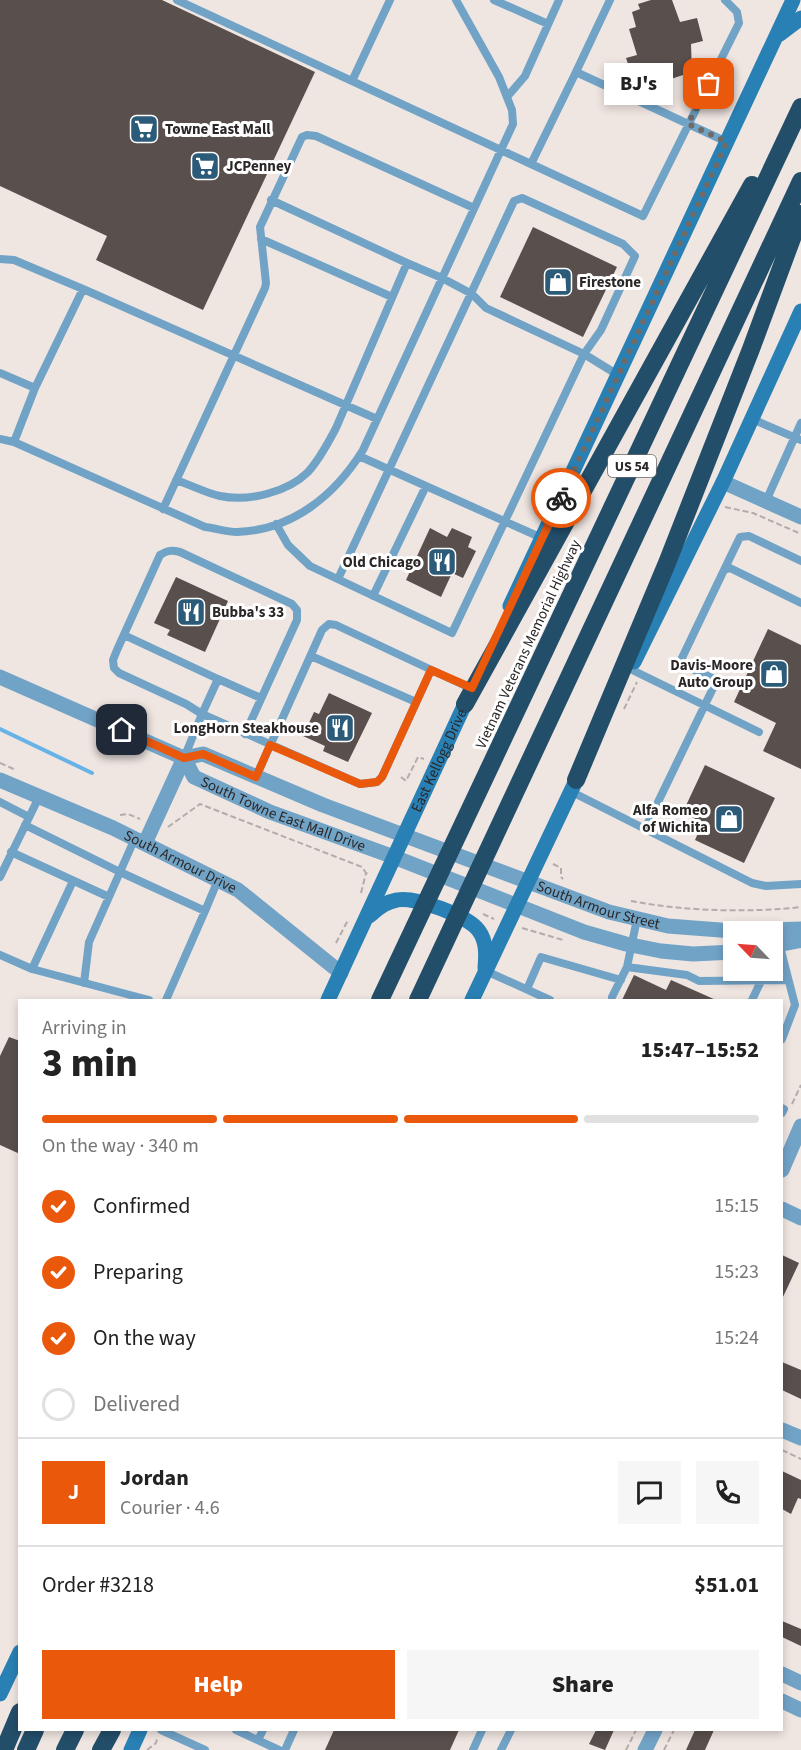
<!DOCTYPE html>
<meta charset="utf-8">
<style>
body{margin:0;font-family:"Source Sans 3",sans-serif;background:#f6f6f6;color:#222;height:100vh;display:flex;flex-direction:column;font-size:22px;white-space:nowrap}
*{box-sizing:border-box;margin:0}
p{font-size:20px;color:#767676}
.icon{flex:none;width:33px;height:33px;fill:none;stroke:currentColor;stroke-width:2;stroke-linecap:round;stroke-linejoin:round}
.map{position:relative;flex:1;overflow:hidden}
.drawer{position:absolute;left:18px;top:999px;width:765px;height:732px;display:flex;flex-direction:column;background:#fff;border-radius:0px;box-shadow:0 3px 9px #0003}
.drawer>*{flex:none}
.needle{width:39px;rotate:295deg}
.controls{position:absolute;left:723px;top:921px;display:grid;gap:12px}
.controls a{display:grid;place-items:center;width:60px;height:60px;border-radius:0px;background:#fff;box-shadow:0 3px 9px #0003;font-size:30px}
.pin{position:absolute;display:grid;place-items:center;width:51px;height:51px;color:#fff;margin:-26px;border-radius:12px;box-shadow:0 3px 9px #0006}
.courier{position:absolute;display:grid;place-items:center;width:60px;height:60px;margin:-30px;border:4px solid #ea580c;border-radius:50%;background:#fff;color:#222;box-shadow:0 2px 8px #0007}
.bubble{position:absolute;height:42px;border-radius:0px;background:#fff;box-shadow:0 3px 9px #0003;font-size:20px;font-weight:800;line-height:42px;text-align:center}
.head em{font-style:normal;font-weight:800}
.head div{display:flex;flex-direction:column-reverse}
.head{display:flex;align-items:center;justify-content:space-between;height:102px;padding:0 24px}
h1{font-size:39px;font-weight:800;line-height:45px}
.bar{display:grid;grid-template-columns:repeat(4,1fr);gap:9px 6px;align-content:center;height:72px;padding:0 24px}
.bar i{height:8px;border-radius:4px;background:#e0e0e0}
.bar .active{background:#ea580c}
.bar p{grid-column:span 4}
.line{display:flex;align-items:center;gap:15px;padding:0 24px;border-top:2px solid #e0e0e0}
.line div{flex:1}
.round{display:grid;place-items:center;flex:none;width:63px;height:63px;border-radius:0px;background:#f6f6f6}
ol{padding:0 24px;list-style:none}
li{display:flex;align-items:center;gap:18px;height:66px}
li p{margin-inline-start:auto}
li .icon{padding:6px;border-radius:50%;background:#ea580c;color:#fff;stroke-width:4}
li:last-child{color:#767676}
li i{width:33px;height:33px;border:3px solid #e0e0e0;border-radius:50%}
.action{display:flex;gap:12px;margin-top:auto;padding:12px 24px}
.action a{flex:1;height:69px;border-radius:0px;background:#ea580c;color:#fff;font-size:24px;font-weight:800;line-height:69px;text-align:center}
.action a+a{background:#f6f6f6;color:#222}
.map>svg:first-child{display:block}
.lines{fill:none;stroke-linecap:round;stroke-linejoin:round}
.stream{stroke:#67b3e7;stroke-width:4}
.building{fill:#59504e}
.path{stroke:#b4aca9;stroke-width:2;stroke-dasharray:6 3;stroke-linecap:butt}
.service{stroke:#71a3c7;stroke-width:8}
.minor{stroke:#71a3c7;stroke-width:15}
.tertiary{stroke:#71a3c7;stroke-width:15}
.secondary{stroke:#2980b4;stroke-width:15}
.motorway{stroke:#234e6a;stroke-width:18}
.done{stroke:#706a67;stroke-width:6;stroke-dasharray:0 10.8}
.route{stroke:#ea580c;stroke-width:8}
.labels{text-anchor:middle;stroke-width:6;stroke-linejoin:round;paint-order:stroke}
.shield{fill:#fff;stroke:#6b6867;stroke-width:1.5}
.shield-label{font-size:14px;font-weight:bold;fill:#2b2726}
.poi-label{font-size:15px;font-weight:bold;fill:#2b2726;stroke:#fff;text-anchor:start}
.street-label{font-size:15px;fill:#2b2726;stroke:#fff}
</style>
<div class="map">
<svg width="801" height="1750" viewBox="0 0 801 1750">
<rect width="100%" height="100%" fill="#efe5e1"/>
<g class="lines">
<!-- stream -->
<path class="stream" d="M0,729L92,773"/>
</g>
<!-- building -->
<path class="building" d="M0,0H162L315,72L203,310L96,260L107,236L0,186Z
M651,0H672L680,22L697,18L703,41L691,44L692,72L647,87L645,79H633L626,58L637,55L629,29L636,27L632,12L640,9L638,4Z
M533,227L617,267L583,337L500,297Z
M430,528L447,537L452,528L472,537L468,547L476,551L463,578L452,573L441,597L406,580Z
M176,577L228,601L205,652L167,635L170,630L154,623Z
M768,629L801,645V769L763,751L776,723L734,702Z
M329,693L372,713L348,762L323,751L325,746L303,736L314,712L319,714Z
M705,765L775,798L744,863L695,840L702,824L682,814Z
M634,975L666,990L671,980L716,1000H622Z
M9,1037L20,1041V1154L0,1145V1056Z
M782,1255L799,1263L782,1299Z
M782,1362L801,1370V1399L782,1390Z
M782,1471L801,1480V1499L798,1498L791,1514L782,1509Z
M782,1621L801,1629V1646L782,1637Z
M334,1730H459L450,1750H325Z
M596,1730H614L605,1750L589,1744Z
M695,1730H714L705,1750H686Z"/>
<g class="lines">
<!-- path -->
<path class="path" d="M725,507L753,513L801,534
M624,709L637,682
M0,763L16,770
M401,777L406,781L418,757L424,759
M120,815L128,814L140,819
M168,827L200,804L362,867L366,873L370,874
M553,864L561,868V877L563,879
M361,893L366,873
M631,901C683,911 748,913 801,907
M483,914L494,919
M522,928L563,940
M336,943L348,920
M792,1104L801,1085
M782,1450L801,1459
M147,1750L156,1743L157,1739
M626,1750L636,1730
M664,1750L674,1730"/>
<!-- service -->
<path class="service" d="M177,0L531,164L576,72L727,142
M494,0L548,24
M576,72L610,0
M352,81L390,0
M507,97L525,76L559,0
M531,164L643,216L739,23L737,12L725,0
M271,200L407,263
M261,239L392,297
M0,259L14,260L83,289
M0,373L35,388L14,442
M35,388L83,289L377,419
M752,419L801,440
M0,439L14,442L205,527C215,528 227,532 237,532C293,530 335,495 363,450L513,124L512,110L499,77L456,0
M359,456L542,538
M176,480C191,485 206,493 220,496C249,502 288,492 308,472C320,459 328,443 336,428L407,263L442,278L472,294L486,308L584,354L618,375
M766,501L801,423
M163,509L265,288L266,283L260,227L302,137L307,135L316,136L474,208
M276,524L288,545L310,566L452,633L584,354L601,330L635,256L623,244L522,198L514,201L338,579
M724,570L740,537L749,536L801,561
M373,596L426,486
M124,635L218,679
M311,656L416,702
M624,666L759,732
M245,734L297,620V610L292,604L180,552C172,550 168,550 160,555L117,650L113,660L114,668L119,673L186,704L202,714L218,679L261,698
M184,758L202,714L360,784L377,782L382,777L431,670
M256,777L322,630L329,624L336,625L472,689
M570,791L752,883L766,886L801,884
M0,802L29,817
M25,825L120,872L205,911L218,880
M645,829L715,684L714,679L686,666L681,660L724,570L730,568L801,603
M11,852L109,897L135,838
M0,877L39,797
M73,881L32,969L149,1000
M779,943L795,1005L782,1039
M0,955L32,969
M627,967L687,975L699,981L788,980
M486,971L550,1000
M84,983L89,942L109,897
M527,989L541,957L621,980
M612,997L627,967L637,919
M166,1000L205,911
M752,1000L761,981
M782,1108L784,1109L782,1113
M161,1730L205,1750
M236,1730L279,1750
M258,1740L263,1730
M285,1750L294,1730
M473,1750L482,1730
M501,1750L511,1730"/>
<!-- minor -->
<g class="minor">
<path d="M723,482L801,517"/>
<path id="s1" d="M0,780L113,828L238,890L341,973"/>
<path d="M145,843L184,758"/>
<path d="M782,1170L801,1126"/>
<path d="M782,1209L801,1218"/>
<path d="M782,1430L801,1438"/>
<path d="M782,1674L801,1683"/>
<path d="M782,1701L801,1710"/>
<path d="M645,1750L655,1730"/>
</g>
<!-- tertiary -->
<g class="tertiary">
<path id="s2" d="M0,677L184,758L203,754L323,805L609,912L668,926L733,931L801,929"/>
<path id="s3" d="M184,758L194,777L270,812L394,857L584,932L626,944L661,951L693,954L734,952"/>
<path d="M772,946L798,941L801,939"/>
</g>
<!-- secondary -->
<g class="secondary">
<path d="M780,34L801,18"/>
<path d="M510,606L793,0"/>
<path d="M634,662L723,482L801,311"/>
<path d="M369,916C378,909 385,902 397,900C414,896 469,916 479,931C487,942 486,956 485,968"/>
<path id="s4" d="M328,1000L470,693"/>
<path d="M472,1000L581,770"/>
<path d="M0,1694L20,1652"/>
<path d="M131,1750L140,1730"/>
</g>
<!-- motorway -->
<path class="motorway" d="M465,704L752,185
M576,780L667,563L751,349L801,214
M380,1000L801,107
M418,1000L801,181
M4,1750L20,1712
M26,1750L35,1730
M65,1750L75,1730
M101,1750L112,1730"/>
</g>
<g class="lines">
<!-- done -->
<path class="done" d="M561,498L727,142L688,124L709,84"/>
<!-- route -->
<path class="route" d="M122,730L184,758L203,754L256,777L270,745L360,784L377,782L382,777L431,670L472,688L561,498"/>
</g>
<!-- icons -->
<defs>
<g id="supermarket-square" transform="scale(1.5)"><rect x="-9" y="-9" width="18" height="18" rx="4" fill="#2c5b7a" stroke="#fff"/><path d="M-6-5.5h2.5l.6 2H6L4.5 2H-2.5L-4.4-4H-6ZM-1.5 3.2a1.3 1.3 0 1 0 .1 0ZM3 3.2a1.3 1.3 0 1 0 .1 0Z" fill="#fff"/></g>
<g id="shop-square" transform="scale(1.5)"><rect x="-9" y="-9" width="18" height="18" rx="4" fill="#2c5b7a" stroke="#fff"/><path d="M-5-2.5h2.3a2.7 3.5 0 0 1 5.4 0H5L5.5 6h-11ZM-1.5-2.5h3a1.5 2.3 0 0 0-3 0Z" fill="#fff"/></g>
<g id="restaurant-square" transform="scale(1.5)"><rect x="-9" y="-9" width="18" height="18" rx="4" fill="#2c5b7a" stroke="#fff"/><path d="M-5-6h1v4h1v-4h1v4h1v-4h1v5L-1.5 .5V6h-2V.5L-5-1ZM5-6V6H3V1.5H1.5Q1.5-4 5-6Z" fill="#fff"/></g>
</defs>
<g fill-rule="evenodd">
<use href="#supermarket-square" x="144" y="129"/>
<use href="#supermarket-square" x="205" y="166"/>
<use href="#shop-square" x="558" y="282"/>
<use href="#restaurant-square" x="442" y="562"/>
<use href="#restaurant-square" x="191" y="612"/>
<use href="#shop-square" x="774" y="674"/>
<use href="#restaurant-square" x="340" y="728"/>
<use href="#shop-square" x="729" y="819"/>
</g>
<g class="labels">
<!-- shield labels -->
<rect class="shield" x="608" y="455" width="48" height="22" rx="4.5"/>
<g class="shield-label">
<text x="632" y="471">US 54</text>
</g>
<!-- poi labels -->
<g class="poi-label">
<text x="165" y="134">Towne East Mall</text>
<text x="226" y="171">JCPenney</text>
<text x="579" y="287">Firestone</text>
<text x="421" y="567" text-anchor="end">Old Chicago</text>
<text x="212" y="617">Bubba's 33</text>
<text x="753" y="670" text-anchor="end">Davis-Moore<tspan x="753" dy="17">Auto Group</tspan></text>
<text x="319" y="733" text-anchor="end">LongHorn Steakhouse</text>
<text x="708" y="815" text-anchor="end">Alfa Romeo<tspan x="708" dy="17">of Wichita</tspan></text>
</g>
<!-- street labels -->
<g class="street-label">
<text transform="translate(528 644) rotate(-65)" y="5">Vietnam Veterans Memorial Highway</text>
<text dy="5" stroke="none"><textPath href="#s4" startOffset="264">East Kellogg Drive</textPath></text>
<text dy="5" stroke="none"><textPath href="#s3" startOffset="118">South Towne East Mall Drive</textPath></text>
<text dy="5" stroke="none"><textPath href="#s1" startOffset="198">South Armour Drive</textPath></text>
<text dy="5" stroke="none"><textPath href="#s2" startOffset="644">South Armour Street</textPath></text>
</g>
</g>
</svg>
<div class="controls">
<a><svg class="needle" viewBox="-14 -14 28 28"><path d="M0-13l5 13h-10z" fill="#e53935"/><path d="M0 13l5-13h-10z" fill="#767676"/></svg></a>
</div>
<div class="pin" style="left:709px;top:84px;background:#ea580c"><svg class="icon" aria-label="bag" viewBox="0 0 24 24"><path d="M5 8h14l-1 12H6zM9 8a3 3 0 0 1 6 0"/></svg></div>
<div class="pin" style="left:122px;top:730px;background:#1f2937"><svg class="icon" aria-label="home" viewBox="0 0 24 24"><path d="M3 11l9-7 9 7M6 9v11h12V9"/></svg></div>
<div class="courier" style="left:561px;top:498px"><svg class="icon" aria-label="bike" viewBox="0 0 24 24"><circle cx="6" cy="16" r="4"/><circle cx="18" cy="16" r="4"/><path d="M6 16l4-8h5l3 8M10 8l3 8H6M13 5h3"/></svg></div>
<div class="bubble" style="left:604px;top:63px;width:69px">BJ's</div>
<section class="drawer">
<div class="head"><div><h1>3 min</h1><p>Arriving in</p></div><em>15:47–15:52</em></div>
<div class="bar"><i class="active"></i><i class="active"></i><i class="active"></i><i></i><p>On the way · 340 m</p></div>
<ol>
<li><svg class="icon" aria-label="check" viewBox="0 0 24 24"><path d="M5 12l5 5 9-10"/></svg>Confirmed<p>15:15</p></li>
<li><svg class="icon" aria-label="check" viewBox="0 0 24 24"><path d="M5 12l5 5 9-10"/></svg>Preparing<p>15:23</p></li>
<li><svg class="icon" aria-label="check" viewBox="0 0 24 24"><path d="M5 12l5 5 9-10"/></svg>On the way<p>15:24</p></li>
<li><i></i>Delivered</li>
</ol>
<div class="line" style="height:108px"><b class="round" style="background:#ea580c;color:#fff">J</b><div><b>Jordan</b><p>Courier · 4.6</p></div><a class="round"><svg class="icon" aria-label="chat" viewBox="0 0 24 24"><path d="M4 5h16v11H9l-5 4z"/></svg></a><a class="round"><svg class="icon" aria-label="phone" viewBox="0 0 24 24"><path d="M5 4h4l2 5-3 2q2 4 5 5l2-3 5 2v4C11 20 4 13 5 4z"/></svg></a></div>
<div class="line" style="height:78px"><div>Order #3218</div><b>$51.01</b></div>
<div class="action"><a>Help</a><a>Share</a></div>
</section>
</div>
